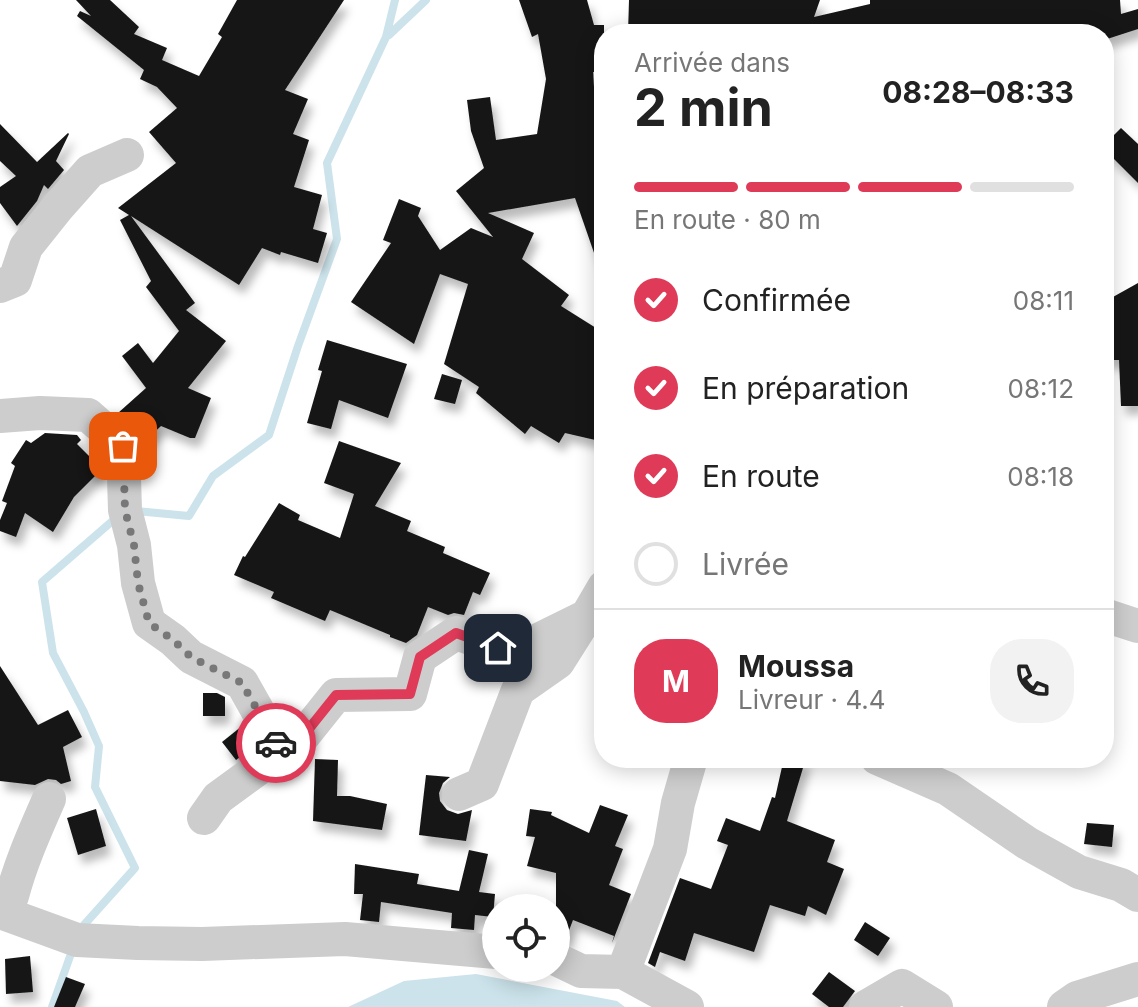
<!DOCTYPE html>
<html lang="fr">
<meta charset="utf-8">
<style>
body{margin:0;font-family:Inter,sans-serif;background:#f2f2f2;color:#222;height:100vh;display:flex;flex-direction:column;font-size:30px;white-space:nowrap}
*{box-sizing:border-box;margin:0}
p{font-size:26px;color:#767676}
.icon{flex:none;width:44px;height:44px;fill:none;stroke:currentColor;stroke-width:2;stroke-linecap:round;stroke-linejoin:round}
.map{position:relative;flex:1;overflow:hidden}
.drawer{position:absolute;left:594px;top:24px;width:520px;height:744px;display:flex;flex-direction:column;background:#fff;border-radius:32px;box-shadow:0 4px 20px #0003}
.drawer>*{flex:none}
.fabs{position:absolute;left:482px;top:894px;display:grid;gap:16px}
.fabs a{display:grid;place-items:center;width:88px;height:88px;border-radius:50%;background:#fff;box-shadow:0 4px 20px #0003;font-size:40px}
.pin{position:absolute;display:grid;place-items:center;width:68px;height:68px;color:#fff;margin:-34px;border-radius:16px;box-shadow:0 4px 12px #0006}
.courier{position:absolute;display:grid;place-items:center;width:80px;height:80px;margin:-40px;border:6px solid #df3b59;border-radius:50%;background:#fff;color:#222;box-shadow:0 2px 10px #0007}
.headline em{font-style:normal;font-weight:700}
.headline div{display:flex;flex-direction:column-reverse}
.headline{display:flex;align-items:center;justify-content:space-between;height:136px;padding:0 40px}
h1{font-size:52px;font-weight:700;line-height:60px}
.bar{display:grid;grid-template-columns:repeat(4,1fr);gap:12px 8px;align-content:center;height:96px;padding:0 40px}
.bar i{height:10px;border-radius:6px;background:#e0e0e0}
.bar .current{background:#df3b59}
.bar p{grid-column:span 4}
.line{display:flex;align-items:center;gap:20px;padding:0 40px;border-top:2px solid #e0e0e0}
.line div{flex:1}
.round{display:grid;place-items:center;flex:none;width:84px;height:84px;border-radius:32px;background:#f2f2f2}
ol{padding:0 40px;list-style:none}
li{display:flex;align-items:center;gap:24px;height:88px}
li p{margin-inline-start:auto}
li .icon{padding:8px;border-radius:50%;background:#df3b59;color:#fff;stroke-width:4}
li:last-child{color:#767676}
li i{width:44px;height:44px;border:4px solid #e0e0e0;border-radius:50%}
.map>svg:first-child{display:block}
.water{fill:#cce3eb}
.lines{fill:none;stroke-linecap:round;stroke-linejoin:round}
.stream{stroke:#cce3eb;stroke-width:8}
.building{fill:#171717;filter:url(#shadow)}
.minor{stroke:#cdcdcd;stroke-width:34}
.done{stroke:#787878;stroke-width:8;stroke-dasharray:0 14.4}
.route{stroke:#df3b59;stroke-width:10}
</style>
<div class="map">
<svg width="1138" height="1007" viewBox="0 0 1138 1007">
<defs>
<filter id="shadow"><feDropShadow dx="5" dy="9" stdDeviation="4" flood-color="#0004"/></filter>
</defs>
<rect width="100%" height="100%" fill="#fff"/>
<!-- water -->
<path class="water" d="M476,974L617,1001L625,1007H348L404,981Z"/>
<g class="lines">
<!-- stream -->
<path class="stream" d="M389,35L426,0
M136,511L189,516L213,476L269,435L298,346L337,239L327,163L386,37L395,0
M80,932L83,926L135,868L95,787L99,746L84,712L53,653L42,582L117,517
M52,1007L73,948"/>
</g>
<!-- building -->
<path class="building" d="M76,0H110L139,27L134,34L167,48L162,60L199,76L222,37L218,34L237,0H344L285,90L308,99L293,134L309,140L294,187L322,195L313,229L327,233L318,263L281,252L280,255L262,248L239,285L131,216L195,303L186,310L226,341L188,388L211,398L195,438H190L161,426L144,442L137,431L118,413L146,388L122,356L138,343L153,363L179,331L146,287L151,281L120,220L129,215L118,208L176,163L149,132L177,108L157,87L140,79L144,70L77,16L80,11L91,16Z
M519,0H587L594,25H604V72H593L598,146H601L604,202V272L601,273L575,198L488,213L534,233L522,259L569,295L561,306L604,333V442L565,433L559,443L531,426L525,434L476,393L479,387L444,364L468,284L440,274L414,344L351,302L391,243L383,240L399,199L421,208L418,216L440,250L471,228L493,237L456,191L484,168L471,131L467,100L490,97L496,140L537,134L546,79L538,34L532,37Z
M629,0H820L814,17L870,4V0H1120L1121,14L1138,9V29L1104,40V34H628Z
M0,124L37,162L68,133L69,134L56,161L64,170L48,189L44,185L37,201L17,226L0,203V187L16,176L0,161Z
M1121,128L1138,144V183L1104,149V145Z
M1138,283V406H1121L1119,360H1104V302Z
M327,340L407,364L388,418L339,400L331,429L307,423L322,371L318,370Z
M442,374L462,380L455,404L434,399Z
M45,433L77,435L81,440L77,444L102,469L74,497L53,532L25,513L16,537L0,531V520L7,503L2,501L15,466L11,463L26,440L31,443Z
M339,441L401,463L375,506L411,521L407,531L445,547L443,553L490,573L480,595L473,592L464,615L454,613L448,615L428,607L417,635L406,643L390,637V635L330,610L325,621L271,598L274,592L234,575L243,556L245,557L279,503L300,515L298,520L340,538L354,494L324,483Z
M0,666L38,725L68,710L82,737L63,747L71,781L61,784L56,780L48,779L35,785L0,781Z
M203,693H217L225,697V716H203Z
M242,726L255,746L236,760L222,742Z
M784,758H806L787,821L835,840L827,862L844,869L826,915L808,906L805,916L770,905L754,952L694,933L685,961L660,952L655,967L648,963L680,878L711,889L728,845L717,841L726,818L760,831L772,797L775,798Z
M315,759L338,760L337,796H350L387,804L382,830L313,821Z
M426,775L450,777L443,783L439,793L440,801L447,810L458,814L472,810L466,841L419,835Z
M600,805L628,815L615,846L623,849L609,885L631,894L612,943L614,936L573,920L565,941L556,939V873L527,866L535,837L526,836L530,809L552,812L551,815L589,833Z
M96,809L106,846L78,855L67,818Z
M1087,823L1114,825L1112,847L1084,844Z
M469,850L488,854L479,892L495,894L493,917L475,915L474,930L451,928L452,913L381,902L379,922L360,920L363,894H354L355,864L419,874L417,884L459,891Z
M865,922L890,938L878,956L854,940Z
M30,956L33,992L6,994L5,959Z
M829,972L855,991L843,1007H829L812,994Z
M66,977L85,984L75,1007H54Z"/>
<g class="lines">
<!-- minor -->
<path class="minor" d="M0,286L15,280L26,247L58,207L90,171L127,155
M0,416L40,413L88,415L123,446L125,510L134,545L138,583L149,623L173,640L191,657L242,683L281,752
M1104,615L1138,626
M877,758L948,789L1027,843L1079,872L1121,885L1138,895
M459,794L482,784L518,690L558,662L587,616
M204,818L218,798L281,752L296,745L336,695L410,694L420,657L456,633L498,648L520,649L587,616L604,587
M0,912L77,940L138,943L202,944L345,939L496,952
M4,913C6,907 10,902 12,896C21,862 35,831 49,799
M556,959L581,971L623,972L687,1007
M623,972L670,849L678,803L691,758
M866,1007L902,986L936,1007
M1064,1007L1077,998L1138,979"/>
</g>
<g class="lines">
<!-- done -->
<path class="done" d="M123,446L125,510L134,545L138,583L149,623L173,640L191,657L242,683L276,743"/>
<!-- route -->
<path class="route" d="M276,743L281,752L296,745L336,695L410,694L420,657L456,633L498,648"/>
</g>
</svg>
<div class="fabs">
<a><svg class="icon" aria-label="locate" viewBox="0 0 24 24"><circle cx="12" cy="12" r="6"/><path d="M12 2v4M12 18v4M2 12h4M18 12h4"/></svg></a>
</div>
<div class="pin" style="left:123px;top:446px;background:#ea580c"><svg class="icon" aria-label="bag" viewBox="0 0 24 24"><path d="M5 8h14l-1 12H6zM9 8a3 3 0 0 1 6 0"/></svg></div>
<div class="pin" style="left:498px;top:648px;background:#1f2937"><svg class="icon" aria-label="home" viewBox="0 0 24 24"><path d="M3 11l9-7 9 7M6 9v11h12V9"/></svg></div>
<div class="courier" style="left:276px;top:743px"><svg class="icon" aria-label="car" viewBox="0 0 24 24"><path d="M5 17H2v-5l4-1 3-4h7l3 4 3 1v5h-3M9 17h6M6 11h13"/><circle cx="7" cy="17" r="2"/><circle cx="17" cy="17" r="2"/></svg></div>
<section class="drawer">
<div class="headline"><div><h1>2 min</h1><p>Arrivée dans</p></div><em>08:28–08:33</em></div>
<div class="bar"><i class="current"></i><i class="current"></i><i class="current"></i><i></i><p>En route · 80 m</p></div>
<ol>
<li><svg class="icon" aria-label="check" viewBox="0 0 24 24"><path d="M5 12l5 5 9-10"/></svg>Confirmée<p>08:11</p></li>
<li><svg class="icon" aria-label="check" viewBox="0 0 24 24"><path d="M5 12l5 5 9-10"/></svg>En préparation<p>08:12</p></li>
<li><svg class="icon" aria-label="check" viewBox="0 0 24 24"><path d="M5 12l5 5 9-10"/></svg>En route<p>08:18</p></li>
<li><i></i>Livrée</li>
</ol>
<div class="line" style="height:144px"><b class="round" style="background:#df3b59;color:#fff">M</b><div><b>Moussa</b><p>Livreur · 4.4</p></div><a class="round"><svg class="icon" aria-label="phone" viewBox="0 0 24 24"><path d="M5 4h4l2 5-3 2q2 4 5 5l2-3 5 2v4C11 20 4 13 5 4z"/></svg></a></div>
</section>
</div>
